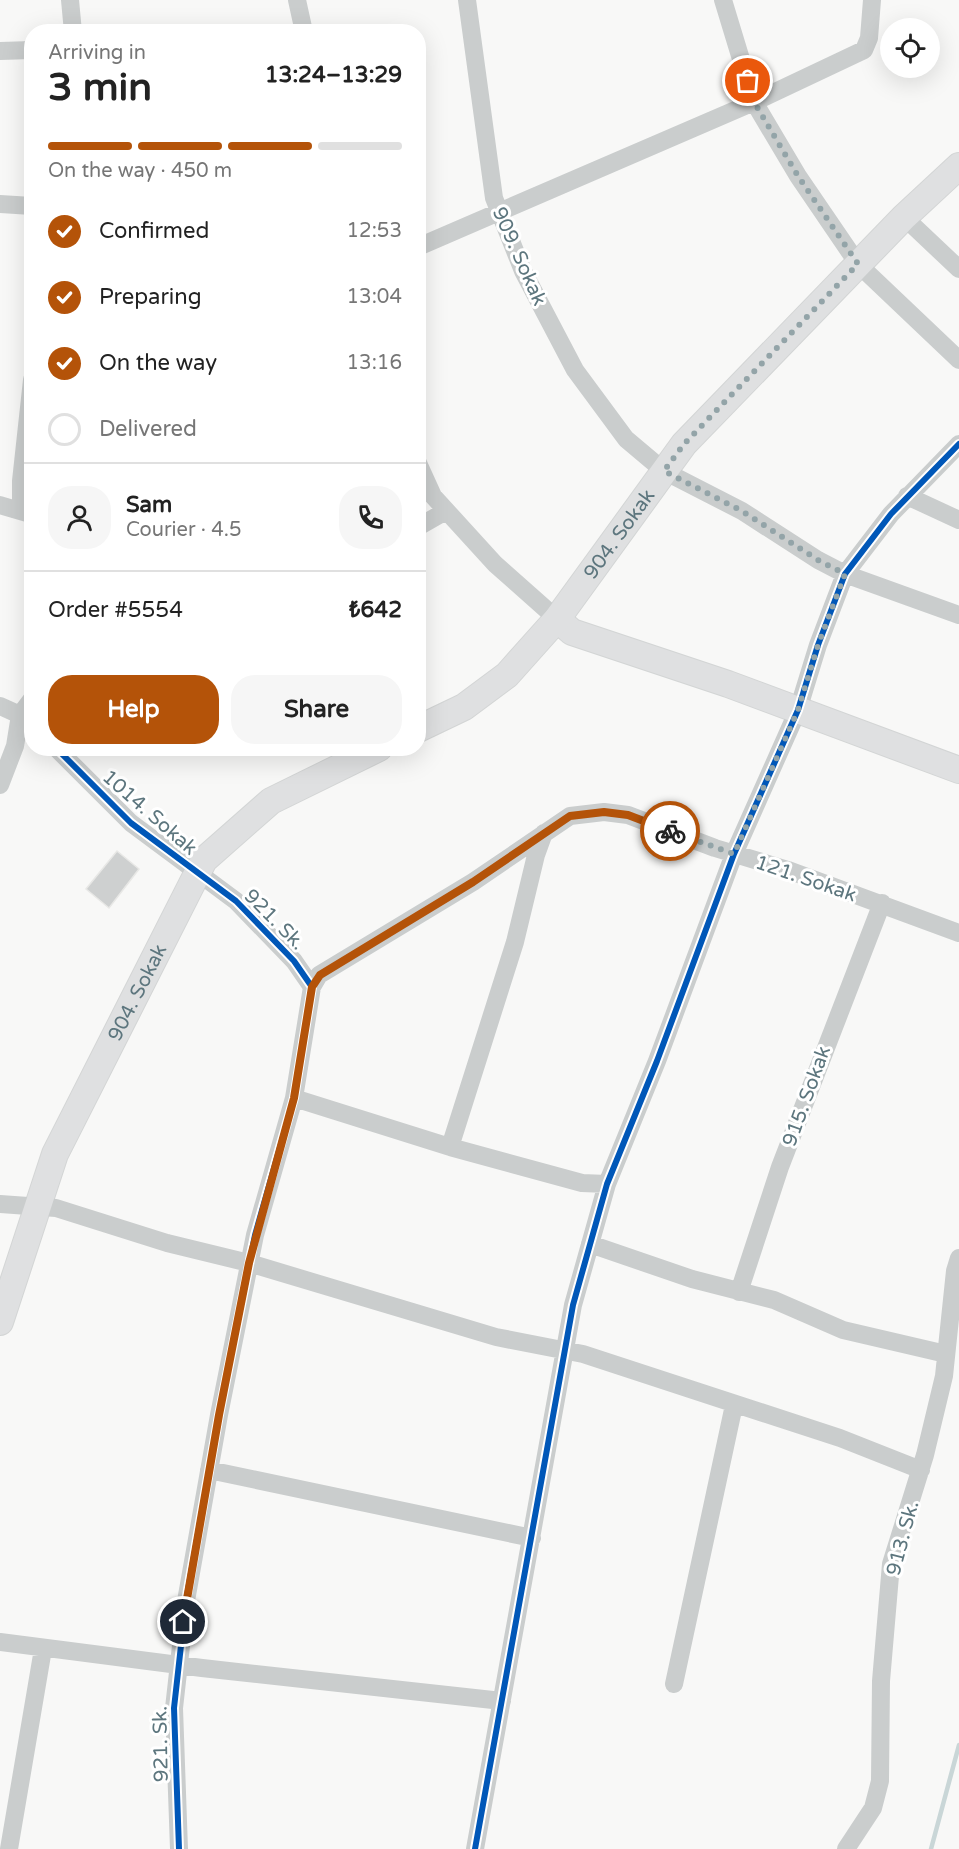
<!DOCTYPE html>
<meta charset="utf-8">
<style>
body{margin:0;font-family:"Varela Round",sans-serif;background:#f6f6f6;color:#222;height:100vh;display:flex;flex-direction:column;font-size:22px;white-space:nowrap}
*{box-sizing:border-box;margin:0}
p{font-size:20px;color:#767676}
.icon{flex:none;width:33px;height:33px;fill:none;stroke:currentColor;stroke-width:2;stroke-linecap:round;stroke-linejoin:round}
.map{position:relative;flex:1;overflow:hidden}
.panel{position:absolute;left:24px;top:24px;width:402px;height:732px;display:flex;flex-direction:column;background:#fff;border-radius:24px;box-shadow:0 6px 24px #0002}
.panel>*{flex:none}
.buttons{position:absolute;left:880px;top:18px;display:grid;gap:12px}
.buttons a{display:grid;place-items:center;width:60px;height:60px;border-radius:50%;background:#fff;box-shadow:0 6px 24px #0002;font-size:30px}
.pin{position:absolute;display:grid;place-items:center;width:51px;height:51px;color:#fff;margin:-26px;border:3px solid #fff;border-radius:50%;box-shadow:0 2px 6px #0007}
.courier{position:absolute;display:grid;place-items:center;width:60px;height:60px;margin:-30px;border:4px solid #b45309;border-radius:50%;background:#fff;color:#222;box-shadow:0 2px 8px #0007}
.summary em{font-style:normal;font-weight:800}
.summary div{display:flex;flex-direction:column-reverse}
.summary{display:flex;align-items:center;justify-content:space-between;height:102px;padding:0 24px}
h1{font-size:39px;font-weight:800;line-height:45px}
.bar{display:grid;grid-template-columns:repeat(4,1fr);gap:9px 6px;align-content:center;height:72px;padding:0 24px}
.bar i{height:8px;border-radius:4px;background:#e0e0e0}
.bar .active{background:#b45309}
.bar p{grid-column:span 4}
.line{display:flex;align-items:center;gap:15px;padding:0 24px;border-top:2px solid #e0e0e0}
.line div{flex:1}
.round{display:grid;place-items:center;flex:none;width:63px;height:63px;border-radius:24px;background:#f6f6f6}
ol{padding:0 24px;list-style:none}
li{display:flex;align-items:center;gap:18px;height:66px}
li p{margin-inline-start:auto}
li .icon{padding:6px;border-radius:50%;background:#b45309;color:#fff;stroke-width:4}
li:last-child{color:#767676}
li i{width:33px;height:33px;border:3px solid #e0e0e0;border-radius:50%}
.cta{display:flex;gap:12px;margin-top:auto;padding:12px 24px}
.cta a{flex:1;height:69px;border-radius:24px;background:#b45309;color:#fff;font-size:24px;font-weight:800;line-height:69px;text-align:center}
.cta a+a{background:#f6f6f6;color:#222}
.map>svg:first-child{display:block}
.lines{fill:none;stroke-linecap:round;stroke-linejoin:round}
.stream{stroke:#c9d6d7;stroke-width:4.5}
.building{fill:#ced0d0;stroke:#e8e8e6;stroke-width:1.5}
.secondary-casing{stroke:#d3d5d5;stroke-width:28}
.street{stroke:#cacdcd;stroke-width:18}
.secondary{stroke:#dfe0e1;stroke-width:26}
.cycleway-casing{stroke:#fff;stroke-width:10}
.cycleway{stroke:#0057b8;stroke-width:6}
.done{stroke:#93a4a8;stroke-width:6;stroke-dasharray:0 10.8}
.route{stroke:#b45309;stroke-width:8}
.labels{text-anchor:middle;stroke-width:6;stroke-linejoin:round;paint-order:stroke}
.street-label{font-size:20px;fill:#5d767e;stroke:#fff}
</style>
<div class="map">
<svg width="959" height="1849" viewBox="0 0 959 1849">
<rect width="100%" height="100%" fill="#f8f8f7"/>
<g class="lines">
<!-- stream -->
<path class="stream" d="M931,1849L959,1745"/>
</g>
<!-- building -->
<path class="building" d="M117,851L139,869L109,908L86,889Z"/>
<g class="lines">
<!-- secondary casing -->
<g class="secondary-casing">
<g id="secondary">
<path d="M557,619L572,632L728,684L959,770"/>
<path id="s1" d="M418,729L464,707L507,675L557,619L684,444L904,217L959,166"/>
<path id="s2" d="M0,1322L55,1154L204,860L271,801L379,748"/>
</g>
</g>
<!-- street -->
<path class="street" d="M70,0L73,32
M297,0L304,32
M467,0L494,198L523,271L575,370L626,439L664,471L742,511L818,560L845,574L959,615
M723,0L754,102L798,176L858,264L959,360
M0,51L32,50
M0,204L32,206
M904,217L959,269
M418,247L754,102L864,50L869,38L872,0
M418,463L433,496L495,564L557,619
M907,496L959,520
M0,505L30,514
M21,509V481L32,380
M418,527L446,511
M0,706L20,715L32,726
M56,748L131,823L236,901L294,961L312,987L294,1098L255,1235L219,1415L186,1601L174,1708L179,1849
M0,785L15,746L20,715L32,699
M312,987L319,975L473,882L570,816L604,812L628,815L715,848L788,870L959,933
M294,1098L450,1147L582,1183L607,1184
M450,1147L515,942L536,855L544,833
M0,1204L56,1208L167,1243L249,1263L496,1337L583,1354L840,1438L921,1470
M590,1244L692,1279L774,1300L843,1330L946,1354
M739,1292L780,1167L882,903
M209,1470L532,1538
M0,1642L202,1668L502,1701
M674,1684L734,1405
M9,1849L43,1649
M475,1849L573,1305L607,1184L657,1061L734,854L798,710L818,645L845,574L891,514L959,444
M846,1849L873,1808L880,1781L881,1681L891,1564L925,1455L944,1376L955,1271L959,1258"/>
<!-- secondary -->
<use href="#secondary" class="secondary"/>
<!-- cycleway casing -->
<g class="cycleway-casing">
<path id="cycleway" d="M56,748L131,823L236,901L294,961L312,987L294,1098L255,1235L219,1415L186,1601L174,1708L179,1849
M475,1849L573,1305L607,1184L657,1061L734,854L798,710L818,645L845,574L891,514L959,444"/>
</g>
<!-- cycleway -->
<use href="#cycleway" class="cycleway"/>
</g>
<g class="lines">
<!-- done -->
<path class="done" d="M670,831L734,854L798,710L818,645L845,574L818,560L742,511L664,471L684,444L858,264L798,176L754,102L748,81"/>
<!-- route -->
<path class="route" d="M183,1622L219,1415L249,1263L294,1098L312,987L320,975L473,882L570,816L604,812L628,815L670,831"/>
</g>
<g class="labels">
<!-- street labels -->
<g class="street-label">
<text transform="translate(520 256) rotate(66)" y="7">909. Sokak</text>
<text dy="7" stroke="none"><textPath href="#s1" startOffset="285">904. Sokak</textPath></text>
<text transform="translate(150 812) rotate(41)" y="7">1014. Sokak</text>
<text transform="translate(806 878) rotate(19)" y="7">121. Sokak</text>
<text transform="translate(275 919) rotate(45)" y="7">921. Sk.</text>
<text dy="7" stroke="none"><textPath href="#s2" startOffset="358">904. Sokak</textPath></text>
<text transform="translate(806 1096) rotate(-70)" y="7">915. Sokak</text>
<text transform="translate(902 1538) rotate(-75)" y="7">913. Sk.</text>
<text transform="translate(160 1744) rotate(-91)" y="7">921. Sk.</text>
</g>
</g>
</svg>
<div class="buttons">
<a><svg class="icon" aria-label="locate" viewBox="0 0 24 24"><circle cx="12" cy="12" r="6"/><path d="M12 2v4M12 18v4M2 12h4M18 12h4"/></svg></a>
</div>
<div class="pin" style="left:748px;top:81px;background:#ea580c"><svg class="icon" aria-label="bag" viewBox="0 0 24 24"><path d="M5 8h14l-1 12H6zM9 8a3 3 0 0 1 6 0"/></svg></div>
<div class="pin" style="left:183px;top:1622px;background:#1f2937"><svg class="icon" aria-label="home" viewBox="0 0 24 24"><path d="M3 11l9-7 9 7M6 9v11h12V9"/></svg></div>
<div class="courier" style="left:670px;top:831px"><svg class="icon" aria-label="bike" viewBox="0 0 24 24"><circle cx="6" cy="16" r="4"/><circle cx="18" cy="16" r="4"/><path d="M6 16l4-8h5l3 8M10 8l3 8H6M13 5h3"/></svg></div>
<section class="panel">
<div class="summary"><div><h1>3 min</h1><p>Arriving in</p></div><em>13:24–13:29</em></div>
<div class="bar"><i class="active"></i><i class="active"></i><i class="active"></i><i></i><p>On the way · 450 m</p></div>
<ol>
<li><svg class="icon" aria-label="check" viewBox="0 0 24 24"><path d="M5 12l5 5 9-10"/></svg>Confirmed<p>12:53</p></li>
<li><svg class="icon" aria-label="check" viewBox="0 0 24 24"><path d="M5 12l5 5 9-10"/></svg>Preparing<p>13:04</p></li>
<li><svg class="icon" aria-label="check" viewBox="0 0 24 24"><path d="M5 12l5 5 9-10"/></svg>On the way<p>13:16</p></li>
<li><i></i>Delivered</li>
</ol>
<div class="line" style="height:108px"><a class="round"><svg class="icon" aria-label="person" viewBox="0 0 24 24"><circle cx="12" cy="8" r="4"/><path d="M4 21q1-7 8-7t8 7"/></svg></a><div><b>Sam</b><p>Courier · 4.5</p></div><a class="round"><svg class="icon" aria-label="phone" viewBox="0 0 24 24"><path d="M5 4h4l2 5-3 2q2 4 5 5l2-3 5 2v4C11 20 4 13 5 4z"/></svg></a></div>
<div class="line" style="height:78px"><div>Order #5554</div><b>₺642</b></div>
<div class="cta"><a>Help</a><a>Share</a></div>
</section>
</div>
